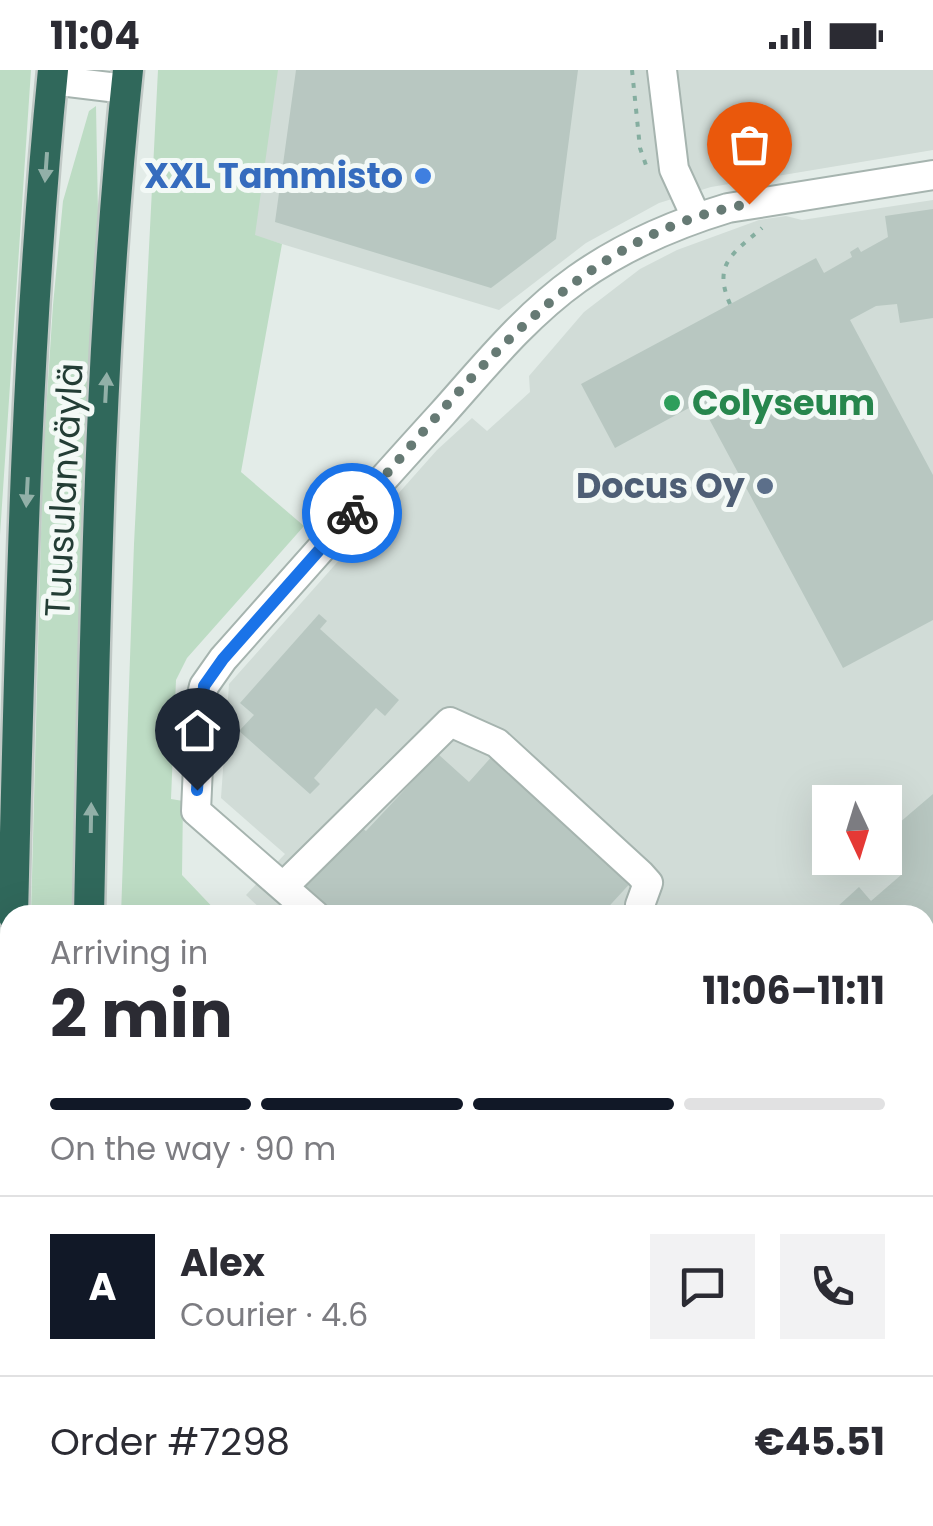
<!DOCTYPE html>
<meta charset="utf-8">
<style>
body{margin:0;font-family:Poppins,sans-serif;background:#f2f2f3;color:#2b2b33;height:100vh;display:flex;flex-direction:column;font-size:38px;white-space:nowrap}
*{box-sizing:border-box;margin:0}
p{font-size:32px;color:#7c7c81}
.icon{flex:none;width:55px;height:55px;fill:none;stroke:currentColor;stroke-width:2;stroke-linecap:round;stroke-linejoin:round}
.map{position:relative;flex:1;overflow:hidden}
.side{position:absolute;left:0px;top:835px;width:935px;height:622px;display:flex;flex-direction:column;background:#fff;border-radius:30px 30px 0 0;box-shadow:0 10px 40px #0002}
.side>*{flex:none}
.needle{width:65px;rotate:176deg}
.buttons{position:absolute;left:812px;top:715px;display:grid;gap:20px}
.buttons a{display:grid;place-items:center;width:90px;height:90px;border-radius:0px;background:#fff;box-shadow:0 10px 40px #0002;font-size:50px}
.pin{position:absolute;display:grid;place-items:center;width:85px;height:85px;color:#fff;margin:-102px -42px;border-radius:50% 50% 50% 0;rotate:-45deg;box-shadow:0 0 10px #0007}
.pin .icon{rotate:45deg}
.courier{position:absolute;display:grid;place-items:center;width:100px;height:100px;margin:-50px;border:8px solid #1a73e8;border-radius:50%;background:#fff;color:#222;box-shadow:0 2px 12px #0007}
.headline em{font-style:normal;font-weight:700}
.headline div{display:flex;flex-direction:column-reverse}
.headline{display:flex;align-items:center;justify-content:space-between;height:170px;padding:0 50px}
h1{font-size:65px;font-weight:700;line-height:75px}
.bar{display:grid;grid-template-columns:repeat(4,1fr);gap:15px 10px;align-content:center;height:120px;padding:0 50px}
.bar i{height:12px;border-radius:8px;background:#e1e1e2}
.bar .on{background:#111827}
.bar p{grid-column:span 4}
.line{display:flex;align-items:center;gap:25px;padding:0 50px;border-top:2px solid #e1e1e2}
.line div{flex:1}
.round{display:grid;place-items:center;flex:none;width:105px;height:105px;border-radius:0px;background:#f2f2f3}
.status{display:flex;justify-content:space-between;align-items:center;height:70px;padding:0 50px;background:#fff;direction:ltr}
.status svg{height:28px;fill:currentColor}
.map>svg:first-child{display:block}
.built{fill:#d1dcd7;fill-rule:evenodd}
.green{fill:#bddcc4}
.building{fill:#b8c7c1}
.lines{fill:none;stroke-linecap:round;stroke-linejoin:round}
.minor-casing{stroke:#a6b4af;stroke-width:32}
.highway-casing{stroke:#c1c9c6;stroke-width:35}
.path{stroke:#85aea0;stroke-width:4;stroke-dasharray:5 8;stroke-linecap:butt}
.minor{stroke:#fff;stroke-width:28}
.highway{stroke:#30685b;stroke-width:30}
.oneway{fill:#92b0a8}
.done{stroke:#667a74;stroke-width:10;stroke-dasharray:0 18}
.route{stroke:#1a73e8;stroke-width:12}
.shop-dot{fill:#3f7fe0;stroke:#f3f9f6;stroke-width:4}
.leisure-dot{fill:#2e9e5b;stroke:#f3f9f6;stroke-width:4}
.service-dot{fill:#5c6f8a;stroke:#f3f9f6;stroke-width:4}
.labels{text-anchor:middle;stroke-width:10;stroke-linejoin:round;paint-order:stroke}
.shop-label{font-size:35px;font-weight:bold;fill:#366cbe;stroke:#f3f9f6;text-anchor:end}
.leisure-label{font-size:35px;font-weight:bold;fill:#27864d;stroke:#f3f9f6;text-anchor:start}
.service-label{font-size:35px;font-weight:bold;fill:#4e5e75;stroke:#f3f9f6;text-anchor:end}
.street-label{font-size:35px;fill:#233d35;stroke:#f3f9f6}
</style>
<div class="status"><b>11:04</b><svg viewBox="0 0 49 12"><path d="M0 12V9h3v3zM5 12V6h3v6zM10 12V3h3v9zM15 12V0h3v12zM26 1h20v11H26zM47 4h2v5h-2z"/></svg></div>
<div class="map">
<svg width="933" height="1456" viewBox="0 0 933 1456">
<rect width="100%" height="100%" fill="#e3ece8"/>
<!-- built -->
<path class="built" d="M223,0H933V80L711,117L659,133L586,173L499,240L213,153Z
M933,130V1010H925V845H267L246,825L285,784L221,728L229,614L437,380L472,348L487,361L530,322L529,306L584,242L640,199L677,180L759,150L786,146L802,150ZM830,732H885V788H830Z
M925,1236H933V1456H178L177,1448H925Z"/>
<!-- green -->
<path class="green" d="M0,0H31L0,465Z
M158,0H278L255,165L282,174L241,402L304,456L187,588L176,610L171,729L183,731L182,805L220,845H121L134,474Z
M96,36L98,143L72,845H31L43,388L53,235L63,131L89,41Z
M125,1448H177L178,1456H126Z"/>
<!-- building -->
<path class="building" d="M296,0H578L556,169L491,218L275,152Z
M933,139V248L900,253L897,234L876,236L850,250L933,405V550L843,598L700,332L615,378L581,314L816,188L824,203L852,187L850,182L858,177L861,182L888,167L885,146Z
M319,544L327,551L320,559L399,630L385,646L376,638L314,708L320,714L310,724L239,661L254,645L240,633Z
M438,684L469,712L494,684L635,808L601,845H334L299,813L356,754L366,761Z
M933,724V954L925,961V845H844L837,837L859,817L871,831L901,805L885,787V765Z
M933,1404V1456H690L688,1448H925V1406Z"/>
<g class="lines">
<!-- minor casing -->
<g class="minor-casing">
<path id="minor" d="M662,0L674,99L696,147
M52,10L126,19
M283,817L450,652L497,673L640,804L648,813L640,835
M315,845L196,741L201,629L204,616L223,589C296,507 368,425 442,344C484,297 525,246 577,209C622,177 675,154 728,138L933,105
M1,960L10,893
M925,980L933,979
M925,1272H933
M118,1448V1456
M222,1448L223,1456"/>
</g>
<!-- highway casing -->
<g class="highway-casing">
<path id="highway" d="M13,845C20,564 25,280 53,0
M89,845C95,564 98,280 128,0
M0,1267L10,939
M64,1456L65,1448"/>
</g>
<!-- path -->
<path class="path" d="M632,0L640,78L647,98
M730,234C712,193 734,183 762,158"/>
<!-- minor -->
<use href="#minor" class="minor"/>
<!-- highway -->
<use href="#highway" class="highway"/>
</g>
<!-- one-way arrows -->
<defs><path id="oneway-solid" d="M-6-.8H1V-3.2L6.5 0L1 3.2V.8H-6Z" transform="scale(2.5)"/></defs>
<g class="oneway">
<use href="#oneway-solid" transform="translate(46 97) rotate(94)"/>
<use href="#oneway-solid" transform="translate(106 318) rotate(-87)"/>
<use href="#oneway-solid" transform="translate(27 422) rotate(93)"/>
<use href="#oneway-solid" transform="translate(91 748) rotate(-89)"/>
</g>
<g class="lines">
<!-- done -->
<path class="done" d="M352,443C463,320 573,163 749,134"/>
<!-- route -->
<path class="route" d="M197,720L204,616L223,589L352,443"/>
</g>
<!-- markers -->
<circle class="shop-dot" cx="423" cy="106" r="10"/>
<circle class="leisure-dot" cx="672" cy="333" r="10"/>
<circle class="service-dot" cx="765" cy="416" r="10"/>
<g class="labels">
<!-- shop labels -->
<g class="shop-label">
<text x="403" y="118">XXL Tammisto</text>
</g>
<!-- leisure labels -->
<g class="leisure-label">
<text x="692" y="345">Colyseum</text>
</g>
<!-- service labels -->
<g class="service-label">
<text x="745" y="428">Docus Oy</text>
</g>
<!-- street labels -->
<g class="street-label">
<text transform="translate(64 420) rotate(-87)" y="12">Tuusulanväylä</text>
</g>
</g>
</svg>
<div class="buttons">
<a><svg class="needle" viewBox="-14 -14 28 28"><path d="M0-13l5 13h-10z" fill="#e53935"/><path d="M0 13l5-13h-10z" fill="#7c7c81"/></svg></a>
</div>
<div class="pin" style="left:749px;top:134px;background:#ea580c"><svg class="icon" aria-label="bag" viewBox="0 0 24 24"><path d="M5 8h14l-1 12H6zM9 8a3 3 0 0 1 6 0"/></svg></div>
<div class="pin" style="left:197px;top:720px;background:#1f2937"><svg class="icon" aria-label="home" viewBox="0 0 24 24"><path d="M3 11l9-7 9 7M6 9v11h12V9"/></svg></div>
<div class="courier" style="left:352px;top:443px"><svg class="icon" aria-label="bike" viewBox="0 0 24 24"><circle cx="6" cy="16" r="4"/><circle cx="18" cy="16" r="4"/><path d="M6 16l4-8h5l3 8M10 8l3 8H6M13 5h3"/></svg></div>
<section class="side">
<div class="headline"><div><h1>2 min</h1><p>Arriving in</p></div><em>11:06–11:11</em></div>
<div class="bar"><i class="on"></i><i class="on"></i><i class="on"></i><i></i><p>On the way · 90 m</p></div>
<div class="line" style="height:180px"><b class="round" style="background:#111827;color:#fff">A</b><div><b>Alex</b><p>Courier · 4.6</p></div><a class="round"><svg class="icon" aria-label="chat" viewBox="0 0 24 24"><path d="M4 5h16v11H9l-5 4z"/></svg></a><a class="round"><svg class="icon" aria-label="phone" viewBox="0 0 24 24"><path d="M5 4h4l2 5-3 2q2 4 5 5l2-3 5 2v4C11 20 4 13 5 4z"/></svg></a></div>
<div class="line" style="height:130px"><div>Order #7298</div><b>€45.51</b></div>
</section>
</div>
